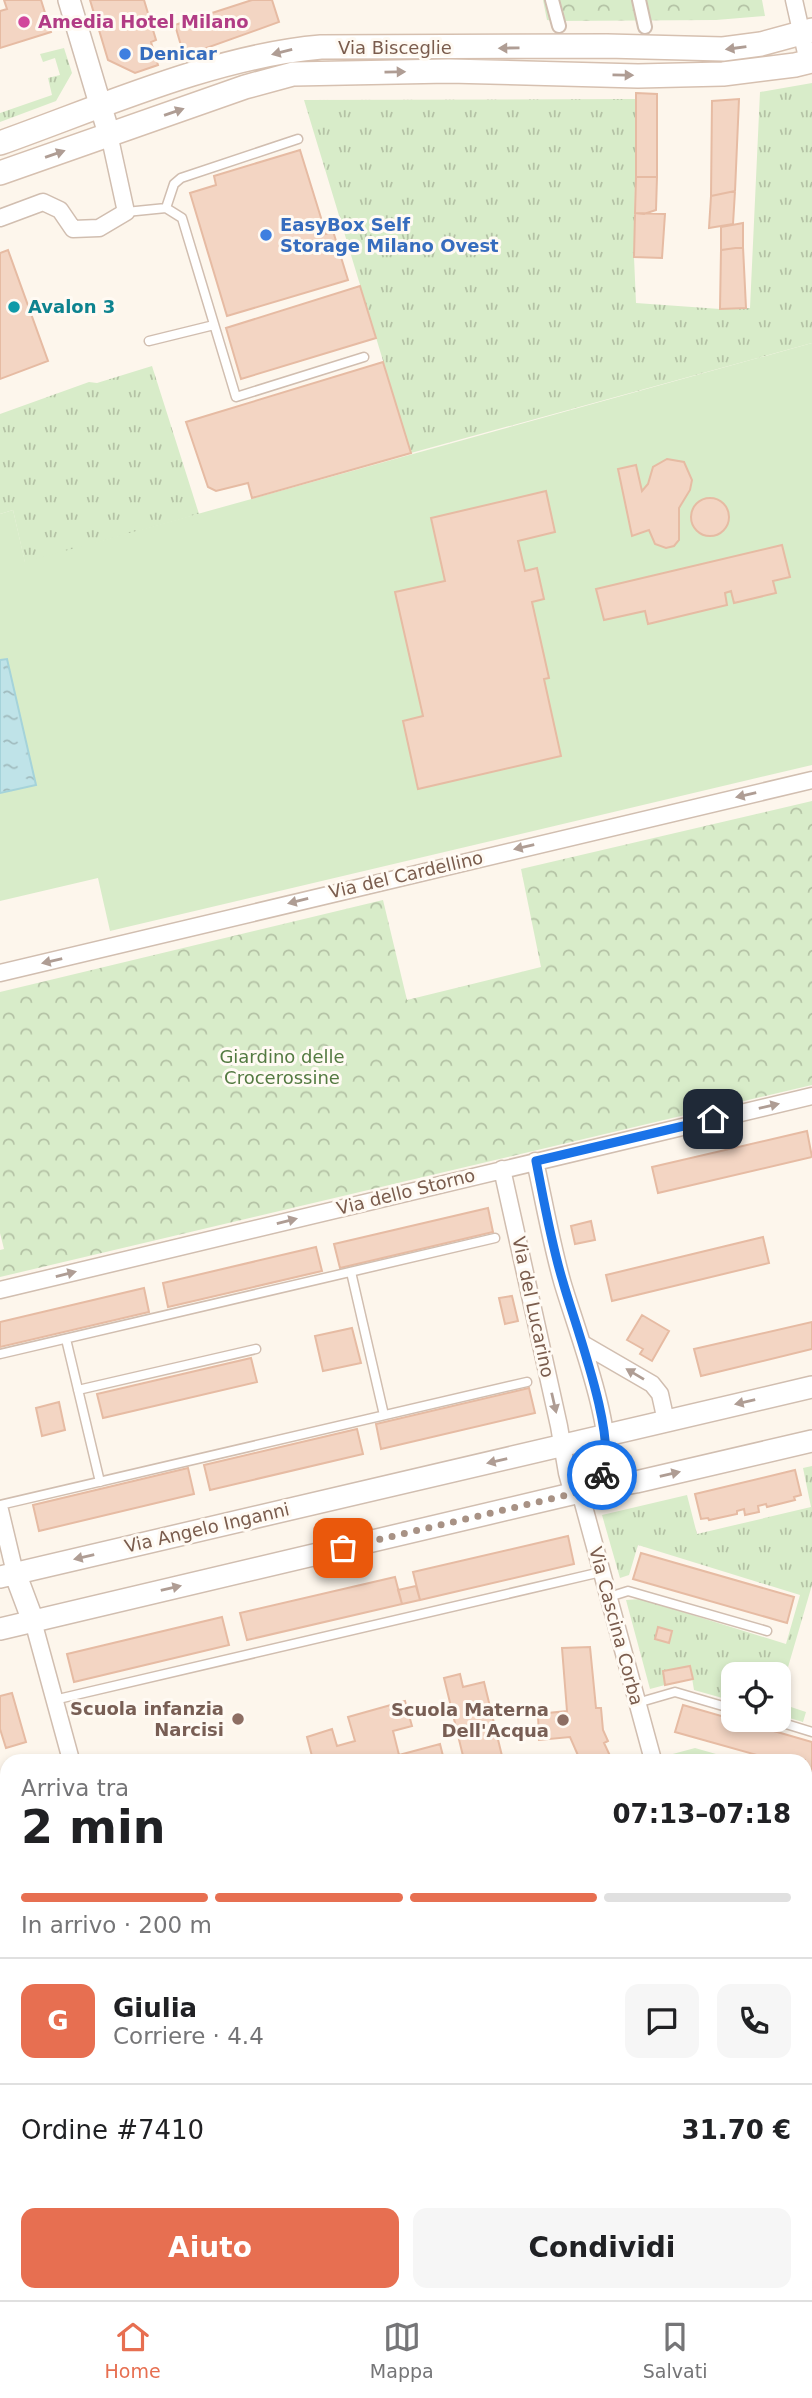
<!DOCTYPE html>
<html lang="it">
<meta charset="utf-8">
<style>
body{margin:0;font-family:"DejaVu Sans",sans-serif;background:#f6f6f6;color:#202124;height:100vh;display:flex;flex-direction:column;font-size:26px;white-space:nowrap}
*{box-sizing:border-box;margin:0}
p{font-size:23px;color:#757577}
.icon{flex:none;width:38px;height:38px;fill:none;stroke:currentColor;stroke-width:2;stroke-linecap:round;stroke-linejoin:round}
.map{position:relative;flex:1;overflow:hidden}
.sheet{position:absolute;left:0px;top:1754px;width:812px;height:548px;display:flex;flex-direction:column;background:#fff;border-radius:21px 21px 0 0;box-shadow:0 4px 10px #0003}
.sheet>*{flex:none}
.tools{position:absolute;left:721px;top:1662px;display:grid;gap:14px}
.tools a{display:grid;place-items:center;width:70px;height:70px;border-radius:14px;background:#fff;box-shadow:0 4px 10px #0003;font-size:35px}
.pin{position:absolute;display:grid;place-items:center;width:60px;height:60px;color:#fff;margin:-30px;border-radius:14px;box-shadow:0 4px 10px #0006}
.courier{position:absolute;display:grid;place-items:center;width:70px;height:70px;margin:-35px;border:5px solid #1a73e8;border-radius:50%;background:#fff;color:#222;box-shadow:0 2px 9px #0007}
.headline em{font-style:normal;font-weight:700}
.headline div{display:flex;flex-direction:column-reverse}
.headline{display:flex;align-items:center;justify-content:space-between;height:119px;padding:0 21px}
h1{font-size:46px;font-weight:700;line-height:52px}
.bar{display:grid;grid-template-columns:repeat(4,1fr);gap:10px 7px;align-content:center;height:84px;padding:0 21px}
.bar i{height:9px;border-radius:5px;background:#e0e0e0}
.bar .on{background:#e76f51}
.bar p{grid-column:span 4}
.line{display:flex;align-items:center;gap:18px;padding:0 21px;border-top:2px solid #e0e0e0}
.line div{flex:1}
.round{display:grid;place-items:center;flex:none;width:74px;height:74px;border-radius:14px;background:#f6f6f6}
.button{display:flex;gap:14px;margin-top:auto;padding:14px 21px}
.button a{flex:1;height:80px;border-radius:14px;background:#e76f51;color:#fff;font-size:28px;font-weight:700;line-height:80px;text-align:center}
.button a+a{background:#f6f6f6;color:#202124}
.tab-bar{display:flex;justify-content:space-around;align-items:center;height:98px;border-top:2px solid #e0e0e0;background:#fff;font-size:19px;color:#757577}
.tab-bar a{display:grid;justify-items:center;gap:4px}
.tab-bar .on{color:#e76f51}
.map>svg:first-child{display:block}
.grass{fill:url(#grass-tufts)}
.park{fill:url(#park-crowns)}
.pitch{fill:#d8ecc9}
.water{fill:url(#water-ripples);stroke:#a5d3da;stroke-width:2}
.building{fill:#f3d5c3;stroke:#e6bba3;stroke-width:2}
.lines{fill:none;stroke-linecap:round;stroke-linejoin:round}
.service-casing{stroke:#d1beb0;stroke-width:11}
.pedestrian-casing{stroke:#d1beb0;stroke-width:16}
.minor-casing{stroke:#d1beb0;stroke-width:19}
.tertiary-casing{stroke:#d1beb0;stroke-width:24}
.secondary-casing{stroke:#d6c0b0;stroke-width:26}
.service{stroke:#fff;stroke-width:8}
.pedestrian{stroke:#fff;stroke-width:12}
.minor{stroke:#fff;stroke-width:16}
.tertiary{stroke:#fff;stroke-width:21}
.secondary{stroke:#fff;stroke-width:23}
.oneway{fill:#af9d94}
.done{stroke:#a89285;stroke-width:7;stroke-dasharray:0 12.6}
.route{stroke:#1a73e8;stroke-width:9}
.hotel-dot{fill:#d1479c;stroke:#fffaf3;stroke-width:2.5}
.shop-dot{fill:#3f7fe0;stroke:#fffaf3;stroke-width:2.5}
.culture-dot{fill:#0f9aa8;stroke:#fffaf3;stroke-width:2.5}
.education-dot{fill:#8d6e63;stroke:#fffaf3;stroke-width:2.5}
.labels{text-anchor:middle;stroke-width:6;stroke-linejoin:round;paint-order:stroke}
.hotel-label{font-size:18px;font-weight:bold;fill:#b23c85;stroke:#fffaf3;text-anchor:start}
.street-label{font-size:18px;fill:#7a5c4d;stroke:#fffaf3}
.shop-label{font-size:18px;font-weight:bold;fill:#366cbe;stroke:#fffaf3;text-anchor:start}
.culture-label{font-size:18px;font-weight:bold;fill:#0d838f;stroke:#fffaf3;text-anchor:start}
.park-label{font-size:18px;fill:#537a41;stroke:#fffaf3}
.education-label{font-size:18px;font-weight:bold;fill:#785e54;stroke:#fffaf3;text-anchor:end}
</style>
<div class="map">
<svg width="812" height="2300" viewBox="0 0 812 2300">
<defs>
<pattern id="grass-tufts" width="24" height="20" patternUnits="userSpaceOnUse" patternTransform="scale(1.75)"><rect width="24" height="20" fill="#d8ecc9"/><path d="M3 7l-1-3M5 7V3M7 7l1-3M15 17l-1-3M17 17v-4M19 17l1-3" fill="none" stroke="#b4c2a5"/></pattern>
<pattern id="park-crowns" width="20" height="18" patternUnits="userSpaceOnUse" patternTransform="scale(1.75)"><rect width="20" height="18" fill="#d8ecc9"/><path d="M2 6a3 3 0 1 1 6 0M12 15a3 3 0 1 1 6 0" fill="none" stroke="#b4c2a5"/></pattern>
<pattern id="water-ripples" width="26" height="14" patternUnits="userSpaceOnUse" patternTransform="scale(1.75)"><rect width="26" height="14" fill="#bfe3e8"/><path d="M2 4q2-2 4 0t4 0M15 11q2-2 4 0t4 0" fill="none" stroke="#a0bbbe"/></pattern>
</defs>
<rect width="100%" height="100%" fill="#fdf6ec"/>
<!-- grass -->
<path class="grass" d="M64,48L72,73L56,101L0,122V113L52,95L48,78L60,75L55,58L43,62L40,54Z
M812,83V343L411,453L304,100L636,99L634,257L636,303L720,309L750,308L760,92Z
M152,366L199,514L25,563L13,510L0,514V414L89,382L97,383Z
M812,1466V1585L779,1698V1675H733V1701L694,1690L690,1666L663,1671L665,1685L650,1689L626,1600L641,1599L786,1644L800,1595L638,1545L629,1575L620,1578L602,1515L687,1495L697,1534L811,1507L803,1468Z
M779,1703L806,1712L803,1722L779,1715Z
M695,1748L737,1760H670L669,1755Z
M812,1967V2010L805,2007V1969Z
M805,2070L812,2072V2224L805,2226Z
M812,2253V2261L808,2262L812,2277V2300H775L774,2294H805V2255Z"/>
<!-- park -->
<path class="park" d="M543,0H762L765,16L716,20L557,21L547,20Z
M812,801V1085L0,1277V1250L4,1249L0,1233V992L383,900L407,1000L541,967L521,869Z
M692,2294H740L742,2300H694Z"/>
<!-- pitch -->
<path class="pitch" d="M812,343V765L110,931L98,878L0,901V514L13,510L25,562Z"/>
<!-- water -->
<path class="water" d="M7,659L36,785L0,793V660Z"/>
<!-- building -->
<path class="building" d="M4,0H41L51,32L0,48V11L7,9Z
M90,0H144L156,40L151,42L158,65L135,73L108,60Z
M252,0H272L279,22L184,56L175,25Z
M636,93L657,94V177H636Z
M739,99L735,191L711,196L712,101Z
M300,150L326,234L333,231L348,280L227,316L190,193L216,185L214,176Z
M636,177H657L656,210L644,214L635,213Z
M735,191L733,224L709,228L711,196Z
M635,213L665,214L662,258L634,257Z
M743,223V247L721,250V227Z
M743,247L746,308L720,309L721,250Z
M8,250L48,361L0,379V253Z
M360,286L376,338L241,379L226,328Z
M383,362L411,453L252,498L248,483L216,491L208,487L186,422Z
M667,459L684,462L692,480L690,490L679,508V540L674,546L666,548L655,544L649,530L632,536L618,469L636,465L642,491L648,484L653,467Z
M546,491L555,532L518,541L525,571L537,568L544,599L532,602L549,678L544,679L561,756L418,789L403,721L423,716L395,592L445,581L431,518Z
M691 517a19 19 0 1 1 38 0a19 19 0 1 1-38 0Z
M782,545L790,577L773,581L776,593L734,603L731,591L725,593L727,605L648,624L645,611L604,620L596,589Z
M807,1131L812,1157L658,1193L652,1167Z
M488,1208L493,1232L340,1268L334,1244Z
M591,1221L595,1240L575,1244L571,1226Z
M763,1237L769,1263L612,1301L606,1275Z
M316,1247L322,1271L168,1307L163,1283Z
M144,1288L149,1312L0,1347V1322Z
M512,1296L518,1321L505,1324L499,1298Z
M642,1315L669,1331L652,1361L640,1354L643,1349L627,1340Z
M812,1322V1349L701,1376L694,1349Z
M352,1328L361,1363L323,1371L315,1336Z
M251,1358L257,1382L103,1418L97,1394Z
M529,1388L535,1413L381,1449L376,1424Z
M59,1402L65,1430L42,1436L36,1408Z
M357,1429L363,1454L210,1490L204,1465Z
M188,1468L194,1494L39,1531L33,1505Z
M795,1470L801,1495L794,1497L795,1500L767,1507L766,1504L758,1506L759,1512L745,1515L744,1509L737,1511V1514L709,1520L708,1518L701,1519L695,1494Z
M568,1536L574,1564L420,1600L413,1572Z
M641,1553L794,1597L787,1623L633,1579Z
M395,1577L402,1604L247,1640L240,1613Z
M416,1586L420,1600L402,1604L398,1590Z
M222,1617L229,1645L74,1682L67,1654Z
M658,1627L672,1631L669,1643L655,1639Z
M590,1647L596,1708H601L603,1730L608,1741L604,1743L612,1760H580L570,1737L539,1740L538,1714L567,1711L562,1648Z
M690,1666L693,1679L665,1685L663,1671Z
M460,1674L463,1687L484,1682L503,1760H464L444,1678Z
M12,1693L26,1742L6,1748L0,1729V1696Z
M405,1701L412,1726L393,1731L399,1755L440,1744L444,1760H313L307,1737L332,1729L337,1746L355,1741L348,1717Z
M683,1705L812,1742V1771L805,1769V1760H775L675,1732Z
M805,1885L812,1888V1912L805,1910Z
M7,1976V2005L0,2007V1978Z
M805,2025L812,2027V2056L805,2054Z
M7,2051V2077L0,2079V2052Z
M60,2294H82L83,2300H62Z
M149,2294H168L170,2300H151Z"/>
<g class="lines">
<!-- service casing -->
<g class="service-casing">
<path id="service" d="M166,208L174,184L181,178L298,139
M126,212L166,208L182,218L236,397L364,357
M149,341L214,325
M351,1272L384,1415
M66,1339L100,1482
M0,1354L495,1238
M78,1390L256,1349
M0,1505L527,1382
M609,1597L628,1591L767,1631
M54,1700L601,1572
M637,1703L675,1692L733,1709
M773,1720L812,1732
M805,2016L812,2018"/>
</g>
<!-- pedestrian casing -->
<g class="pedestrian-casing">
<path id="pedestrian" d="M552,0L559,26
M639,0L645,27"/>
</g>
<!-- minor casing -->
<g class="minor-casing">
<path id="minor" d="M794,0L808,62
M0,218L43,202L60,210L73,229L99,228L126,212L109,134
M0,973L812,780
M535,1161C544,1201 551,1242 562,1281C573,1320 618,1436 604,1472C601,1481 592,1484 585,1489
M502,1169L559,1426L567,1473L570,1484L580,1492
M0,1290L812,1096
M583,1344L652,1384L660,1394L666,1421
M580,1492L653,1760
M0,1510L15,1573
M33,1621L71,1760
M805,1816L812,1814
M0,2027L7,2025
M805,2239L812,2237
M759,2294L760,2300
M567,2300L589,2294"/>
</g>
<!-- tertiary casing -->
<g class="tertiary-casing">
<path id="tertiary" d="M69,0L109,134
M15,1573L33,1621
M0,1577L812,1387
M0,1629L580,1492L636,1482L812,1441"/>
</g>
<!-- secondary casing -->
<g class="secondary-casing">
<path id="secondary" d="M0,143C101,107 215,56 321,47L607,46L723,49L761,44L812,30
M0,173L245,87L293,74L449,71L638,76L723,74L795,65L812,61"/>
</g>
<!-- service -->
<use href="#service" class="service"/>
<!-- pedestrian -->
<use href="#pedestrian" class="pedestrian"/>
<!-- minor -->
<use href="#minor" class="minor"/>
<!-- tertiary -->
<use href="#tertiary" class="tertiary"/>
<!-- secondary -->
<use href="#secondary" class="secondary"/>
</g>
<!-- one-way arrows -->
<defs><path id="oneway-solid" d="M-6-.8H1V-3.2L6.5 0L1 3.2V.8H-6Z" transform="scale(1.75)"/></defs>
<g class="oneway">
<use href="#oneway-solid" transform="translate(509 48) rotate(179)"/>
<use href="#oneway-solid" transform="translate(736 48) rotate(172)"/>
<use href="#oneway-solid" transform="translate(282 52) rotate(166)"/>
<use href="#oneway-solid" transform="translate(395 72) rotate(-1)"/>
<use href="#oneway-solid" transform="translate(623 75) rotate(1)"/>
<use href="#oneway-solid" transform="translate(174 112) rotate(-19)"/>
<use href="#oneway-solid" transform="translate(55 154) rotate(-19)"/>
<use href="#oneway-solid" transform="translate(746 795) rotate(167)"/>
<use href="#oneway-solid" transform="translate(524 847) rotate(167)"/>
<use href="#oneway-solid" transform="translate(298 901) rotate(166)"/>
<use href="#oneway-solid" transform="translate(52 961) rotate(167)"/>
<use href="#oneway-solid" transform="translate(769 1106) rotate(-13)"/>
<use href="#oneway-solid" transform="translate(287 1221) rotate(-14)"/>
<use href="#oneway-solid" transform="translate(66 1274) rotate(-14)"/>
<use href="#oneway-solid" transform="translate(635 1374) rotate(-149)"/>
<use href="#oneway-solid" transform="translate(745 1402) rotate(167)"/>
<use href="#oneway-solid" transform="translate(554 1403) rotate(77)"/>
<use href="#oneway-solid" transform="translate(497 1461) rotate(167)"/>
<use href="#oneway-solid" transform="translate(670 1474) rotate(-13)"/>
<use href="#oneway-solid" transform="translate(84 1557) rotate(167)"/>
<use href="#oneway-solid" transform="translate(171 1588) rotate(-13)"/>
</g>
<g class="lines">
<!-- done -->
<path class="done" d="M343,1548L580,1492L599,1480L602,1475"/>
<!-- route -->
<path class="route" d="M602,1475C619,1440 574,1322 563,1282C551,1243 544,1201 536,1161L713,1119"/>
</g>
<!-- markers -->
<circle class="hotel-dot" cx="24" cy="22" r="7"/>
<g class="shop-dot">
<circle cx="125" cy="54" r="7"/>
<circle cx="266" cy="235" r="7"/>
</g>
<circle class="culture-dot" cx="14" cy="307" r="7"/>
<g class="education-dot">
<circle cx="238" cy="1719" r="7"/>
<circle cx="563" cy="1720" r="7"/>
</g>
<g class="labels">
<!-- hotel labels -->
<g class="hotel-label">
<text x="38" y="28">Amedia Hotel Milano</text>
</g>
<!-- street labels -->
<g class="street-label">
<text x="395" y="54">Via Bisceglie</text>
<text transform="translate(406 875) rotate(-13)" y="6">Via del Cardellino</text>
<text transform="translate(406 1192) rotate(-14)" y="6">Via dello Storno</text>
<text transform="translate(533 1307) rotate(78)" y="6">Via del Lucarino</text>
<text transform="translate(207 1528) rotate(-13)" y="6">Via Angelo Inganni</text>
<text transform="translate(616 1626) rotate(75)" y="6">Via Cascina Corba</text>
</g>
<!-- shop labels -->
<g class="shop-label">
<text x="139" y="60">Denicar</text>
<text x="280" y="231">EasyBox Self<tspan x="280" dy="21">Storage Milano Ovest</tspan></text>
</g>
<!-- culture labels -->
<g class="culture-label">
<text x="28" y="313">Avalon 3</text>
</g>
<!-- park labels -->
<g class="park-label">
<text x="282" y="1063">Giardino delle<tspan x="282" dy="21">Crocerossine</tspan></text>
</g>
<!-- education labels -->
<g class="education-label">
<text x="224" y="1715">Scuola infanzia<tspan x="224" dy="21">Narcisi</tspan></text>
<text x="549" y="1716">Scuola Materna<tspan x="549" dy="21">Dell'Acqua</tspan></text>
</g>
</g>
</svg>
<div class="tools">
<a><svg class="icon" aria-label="locate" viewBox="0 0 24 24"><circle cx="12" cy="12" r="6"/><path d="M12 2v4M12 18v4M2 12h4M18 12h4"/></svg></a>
</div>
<div class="pin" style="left:343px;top:1548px;background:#ea580c"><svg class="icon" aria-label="bag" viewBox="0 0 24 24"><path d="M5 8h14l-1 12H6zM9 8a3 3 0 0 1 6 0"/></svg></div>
<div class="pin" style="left:713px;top:1119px;background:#1f2937"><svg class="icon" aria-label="home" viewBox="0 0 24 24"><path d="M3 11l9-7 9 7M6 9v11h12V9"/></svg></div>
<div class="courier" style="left:602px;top:1475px"><svg class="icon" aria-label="bike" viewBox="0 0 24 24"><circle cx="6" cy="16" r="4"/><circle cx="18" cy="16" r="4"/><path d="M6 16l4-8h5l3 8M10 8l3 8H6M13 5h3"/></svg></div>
<section class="sheet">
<div class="headline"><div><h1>2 min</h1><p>Arriva tra</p></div><em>07:13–07:18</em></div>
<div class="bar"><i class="on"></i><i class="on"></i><i class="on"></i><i></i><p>In arrivo · 200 m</p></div>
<div class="line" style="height:126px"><b class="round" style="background:#e76f51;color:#fff">G</b><div><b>Giulia</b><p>Corriere · 4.4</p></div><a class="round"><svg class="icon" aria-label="chat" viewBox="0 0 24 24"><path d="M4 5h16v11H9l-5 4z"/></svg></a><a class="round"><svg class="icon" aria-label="phone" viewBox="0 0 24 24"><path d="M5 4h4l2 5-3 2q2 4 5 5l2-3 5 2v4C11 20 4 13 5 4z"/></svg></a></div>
<div class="line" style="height:91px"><div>Ordine #7410</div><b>31.70 €</b></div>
<div class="button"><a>Aiuto</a><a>Condividi</a></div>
</section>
</div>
<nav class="tab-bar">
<a class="on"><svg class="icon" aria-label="home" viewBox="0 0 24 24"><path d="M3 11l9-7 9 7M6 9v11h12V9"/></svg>Home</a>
<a><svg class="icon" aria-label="map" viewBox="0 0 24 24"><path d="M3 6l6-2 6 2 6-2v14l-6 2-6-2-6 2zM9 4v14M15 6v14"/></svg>Mappa</a>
<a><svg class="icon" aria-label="saved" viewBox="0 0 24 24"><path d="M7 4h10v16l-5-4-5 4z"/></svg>Salvati</a>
</nav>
